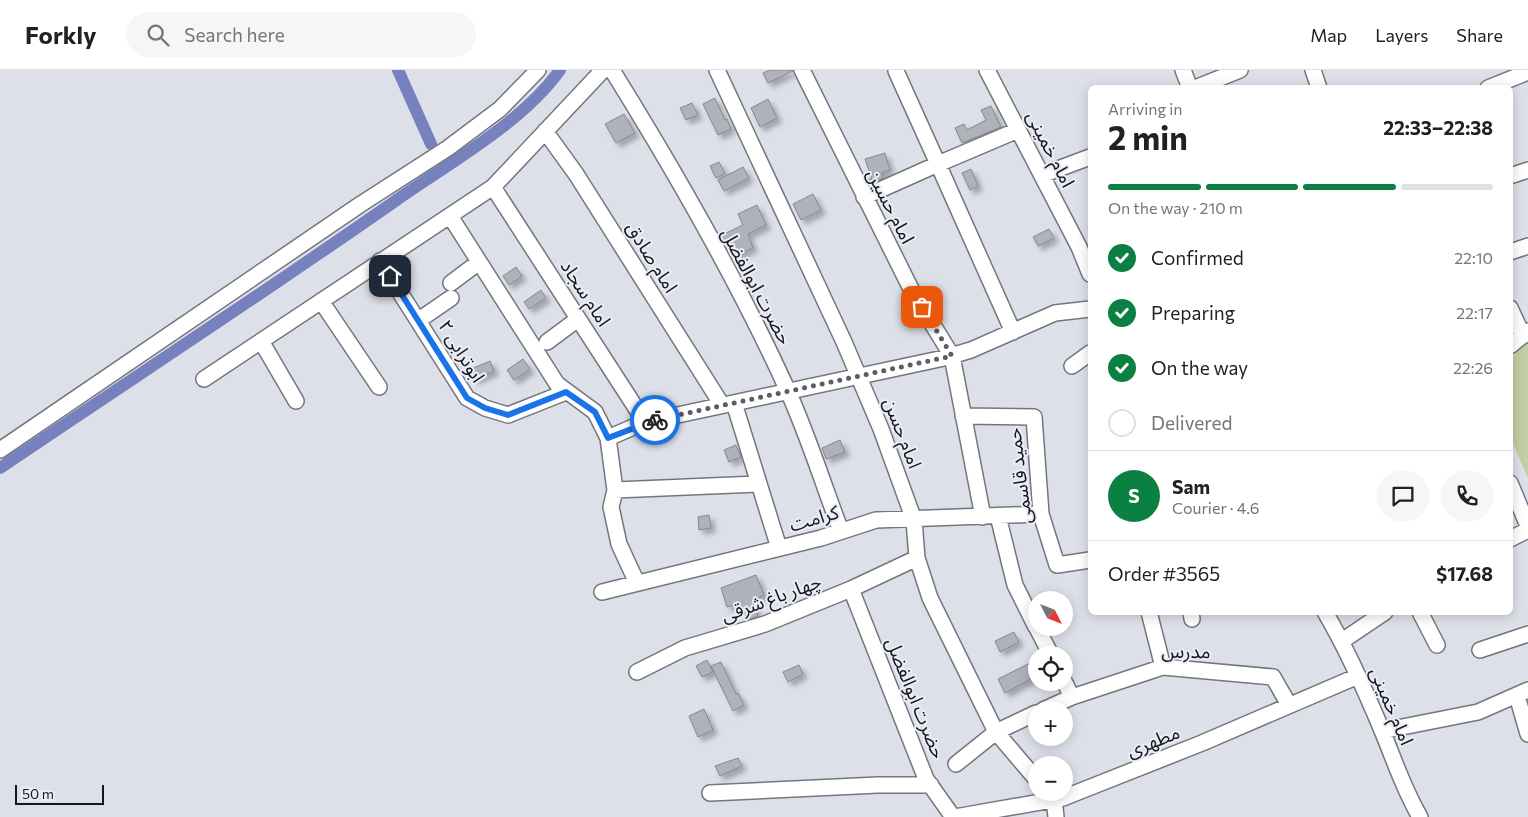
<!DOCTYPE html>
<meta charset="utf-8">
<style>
body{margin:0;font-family:Commissioner,"Noto Sans Arabic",sans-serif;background:#f6f6f6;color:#202124;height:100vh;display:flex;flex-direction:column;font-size:19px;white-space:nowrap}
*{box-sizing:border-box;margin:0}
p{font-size:16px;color:#757577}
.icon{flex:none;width:28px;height:28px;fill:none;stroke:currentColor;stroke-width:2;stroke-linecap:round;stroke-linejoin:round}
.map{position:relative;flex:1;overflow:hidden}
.panel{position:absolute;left:1088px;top:15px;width:425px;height:530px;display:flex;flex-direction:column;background:#fff;border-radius:8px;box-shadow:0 2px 12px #0003}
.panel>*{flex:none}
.needle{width:32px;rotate:132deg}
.tools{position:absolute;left:1028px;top:521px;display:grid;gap:10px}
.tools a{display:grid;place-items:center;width:45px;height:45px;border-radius:50%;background:#fff;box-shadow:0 2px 12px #0003;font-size:25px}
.scale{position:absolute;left:15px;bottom:12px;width:89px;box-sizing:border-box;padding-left:5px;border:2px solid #16171a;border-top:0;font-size:14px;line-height:18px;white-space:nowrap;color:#16171a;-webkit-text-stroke:4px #ebedf6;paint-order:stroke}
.pin{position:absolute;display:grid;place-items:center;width:42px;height:42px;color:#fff;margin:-21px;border-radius:10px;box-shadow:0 2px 8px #0006}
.courier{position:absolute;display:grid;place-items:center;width:50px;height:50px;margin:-25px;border:4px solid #1a73e8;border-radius:50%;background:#fff;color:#222;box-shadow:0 1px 6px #0007}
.overview em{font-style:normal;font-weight:700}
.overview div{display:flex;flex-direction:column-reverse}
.overview{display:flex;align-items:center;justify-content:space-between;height:85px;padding:0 20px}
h1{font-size:32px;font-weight:700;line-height:38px}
.bar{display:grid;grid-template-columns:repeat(4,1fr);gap:8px 5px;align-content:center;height:60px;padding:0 20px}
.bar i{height:6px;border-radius:4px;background:#e0e0e0}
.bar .active{background:#0b8043}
.bar p{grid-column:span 4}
.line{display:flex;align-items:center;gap:12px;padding:0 20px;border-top:1px solid #e0e0e0}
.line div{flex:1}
.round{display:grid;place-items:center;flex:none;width:52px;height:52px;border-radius:26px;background:#f6f6f6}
ol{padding:0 20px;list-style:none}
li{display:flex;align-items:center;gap:15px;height:55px}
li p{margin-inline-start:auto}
li .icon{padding:5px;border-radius:50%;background:#0b8043;color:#fff;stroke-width:4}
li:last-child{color:#757577}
li i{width:28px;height:28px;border:2px solid #e0e0e0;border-radius:50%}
header{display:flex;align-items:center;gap:30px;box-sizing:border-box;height:70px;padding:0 25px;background:#fff;border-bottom:1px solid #e0e0e0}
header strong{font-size:24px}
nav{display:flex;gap:28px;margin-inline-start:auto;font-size:18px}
.search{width:350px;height:45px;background:#f6f6f6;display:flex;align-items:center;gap:12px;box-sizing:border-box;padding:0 18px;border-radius:28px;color:#757577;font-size:19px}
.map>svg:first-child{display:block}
.green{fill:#c2cea4}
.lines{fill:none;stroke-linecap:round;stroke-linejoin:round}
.canal{stroke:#7681be;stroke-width:12}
.building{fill:#b0b2ba;stroke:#85878f;filter:url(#shadow)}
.minor-casing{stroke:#74767e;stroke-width:18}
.minor{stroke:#fff;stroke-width:15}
.done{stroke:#5c5d62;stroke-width:5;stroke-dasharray:0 9}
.route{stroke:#1a73e8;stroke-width:6}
.labels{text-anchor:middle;stroke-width:4;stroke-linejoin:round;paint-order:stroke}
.street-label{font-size:19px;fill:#16171a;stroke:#ebedf6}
</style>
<header>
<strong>Forkly</strong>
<div class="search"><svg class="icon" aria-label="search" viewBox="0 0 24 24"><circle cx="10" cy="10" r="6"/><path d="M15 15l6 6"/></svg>Search here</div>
<nav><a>Map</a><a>Layers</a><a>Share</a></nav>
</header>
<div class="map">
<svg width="1528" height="747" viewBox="0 0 1528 747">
<defs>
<filter id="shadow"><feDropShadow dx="4.5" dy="4.5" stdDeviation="2.5" flood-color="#0004"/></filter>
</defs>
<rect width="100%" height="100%" fill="#dee0e9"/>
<!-- green -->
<path class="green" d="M1528,272V408L1510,367V292L1518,281Z"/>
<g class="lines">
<!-- canal -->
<path class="canal" d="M398,0L431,74
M0,398C133,308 267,221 398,129C451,92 523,52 560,0"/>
</g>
<!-- building -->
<path class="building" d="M770,0H793V1L768,13L763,3Z
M715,28L725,50L727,49L731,59L718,65L703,34Z
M768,29L777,48L760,57L751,38Z
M692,33L698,45L686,50L680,38Z
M991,36L1001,57L962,73L955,58L964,54L967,60L986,50L981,40Z
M624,44L635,63L616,73L605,54Z
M885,83L890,100L882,103L883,108L870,114L868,109H872L865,89Z
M719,92L725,104L716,108L710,96Z
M743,97L749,108L724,121L718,110Z
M971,99L978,116L970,120L962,103Z
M813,124L821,140L801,150L793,134Z
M757,135L766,155L748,164L753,178L734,186L729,176L726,177L720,166L743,155L738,144Z
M1049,159L1054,168L1038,176L1033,167Z
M516,197L522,206L509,215L503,206Z
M541,220L546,228L529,239L524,232Z
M523,289L530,299L514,310L507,300Z
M490,291L494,301L474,310L469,300Z
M840,370L845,382L826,389L822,378Z
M736,375L741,387L729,392L724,380Z
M709,445L711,458L699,460L698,447Z
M756,505L764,525L752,530L758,546L747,550L740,533L727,537L721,518Z
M1014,562L1019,572L1000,582L995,571Z
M707,590L713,602L702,607L696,596Z
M1036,590V606L1005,623L998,609Z
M721,592L736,624L738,623L744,635L733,641L711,596Z
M799,595L803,604L788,612L783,602Z
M704,639L713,660L698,667L689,646Z
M738,688L742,696L720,706L715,696Z"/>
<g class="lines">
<!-- minor casing -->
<g class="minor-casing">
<path id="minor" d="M612,0C676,103 737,209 787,319C808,365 823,414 841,461
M717,0L844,272L881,359L914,450L917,488L930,528L996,662L1036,709
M802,0L912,221L952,286L983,447
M987,0L1079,177L1090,204
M1183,0L1190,18
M1313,0L1319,18
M896,1L938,94L1018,60
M1195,18L1240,0
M1488,18L1528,2
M545,61L576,104L722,335
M1042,105L1090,87
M1510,106L1528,100
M493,117L645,352
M864,127L938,94L1013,262
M450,146L557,314L595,342L608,368L645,352L944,288L971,280L1055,243L1090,239
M1510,182L1528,176
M380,191L467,328L485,338L508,345L566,322
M451,213L479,192
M321,231L379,317
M1510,238L1523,266
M419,250L451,228
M261,271L296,331
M547,272L578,249
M1510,276L1528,261
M1072,296L1090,283
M204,309L493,117L603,0
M734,333L779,478
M963,346L1034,347L1041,444L1057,495L1090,490
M608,368L615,420L611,437L619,474L637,513
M0,380L361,134L448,78L500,39L538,0
M1510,413L1528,456
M615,420L758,414
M998,446L1015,515L1036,557
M1510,469L1528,460
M851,519L926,709L953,747
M602,522L821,468L876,450L1041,444
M1149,542L1163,597
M1191,542L1192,549
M1325,542C1348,581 1366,622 1383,663C1395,692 1404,720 1420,747
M1420,542L1437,575
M1037,558L1051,585
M1342,571L1385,542
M1480,580L1528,564
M637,602L685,578L765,554L851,519L917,488
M1064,611L1072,627
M1517,626L1528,664
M1043,640L1072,627L1163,597L1273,607L1289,635
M1382,661L1478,642L1528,620
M956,694L996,662L1036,643
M710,723L878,715H931
M1048,723L1054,729L1056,747
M955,747L1063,728L1202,673L1358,606"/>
</g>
<!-- minor -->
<use href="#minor" class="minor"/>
</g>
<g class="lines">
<!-- done -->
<path class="done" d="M655,350L952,286L922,237"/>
<!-- route -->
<path class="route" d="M390,206L467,328L485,338L508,345L566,322L595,342L608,368L655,350"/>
</g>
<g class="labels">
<!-- street labels -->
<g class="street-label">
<text transform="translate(1051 79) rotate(63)" y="7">امام خمینی</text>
<text transform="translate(891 136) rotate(63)" y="7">امام حسین</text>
<text transform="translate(652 187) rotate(58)" y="7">امام صادق</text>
<text transform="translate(757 216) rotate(62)" y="7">حضرت ابوالفضل</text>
<text transform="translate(586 223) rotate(57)" y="7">امام سجاد</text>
<text transform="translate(462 281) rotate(58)" y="7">ابوترابی ۲</text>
<text transform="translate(903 363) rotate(69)" y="7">امام حسن</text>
<text transform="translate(1019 406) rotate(-97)" y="7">حمید قاسمی</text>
<text transform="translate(814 448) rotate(-16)" y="7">کرامت</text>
<text transform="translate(771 528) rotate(-20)" y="7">چهار باغ شرقی</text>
<text transform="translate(1186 581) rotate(1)" y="7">مدرس</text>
<text transform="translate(916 628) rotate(68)" y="7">حضرت ابوالفضل</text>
<text transform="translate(1392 636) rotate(67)" y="7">امام خمینی</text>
<text transform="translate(1153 671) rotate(-22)" y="7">مطهری</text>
</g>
</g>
</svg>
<div class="tools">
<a><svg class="needle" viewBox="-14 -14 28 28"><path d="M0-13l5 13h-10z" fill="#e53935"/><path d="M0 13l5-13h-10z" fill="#757577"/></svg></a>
<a><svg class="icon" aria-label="locate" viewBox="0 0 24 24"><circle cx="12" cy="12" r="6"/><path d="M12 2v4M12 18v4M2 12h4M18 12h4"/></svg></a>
<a>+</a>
<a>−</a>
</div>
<div class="scale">50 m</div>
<div class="pin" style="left:922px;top:237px;background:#ea580c"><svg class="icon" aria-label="bag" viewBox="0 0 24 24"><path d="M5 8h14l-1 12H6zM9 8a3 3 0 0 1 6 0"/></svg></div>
<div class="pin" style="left:390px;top:206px;background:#1f2937"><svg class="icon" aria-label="home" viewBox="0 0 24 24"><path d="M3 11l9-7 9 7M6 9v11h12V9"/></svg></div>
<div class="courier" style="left:655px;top:350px"><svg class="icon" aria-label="bike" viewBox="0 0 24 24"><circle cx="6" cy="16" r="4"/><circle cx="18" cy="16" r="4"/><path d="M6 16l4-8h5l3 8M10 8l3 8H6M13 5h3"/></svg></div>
<section class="panel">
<div class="overview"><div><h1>2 min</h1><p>Arriving in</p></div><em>22:33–22:38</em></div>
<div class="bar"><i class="active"></i><i class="active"></i><i class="active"></i><i></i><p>On the way · 210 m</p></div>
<ol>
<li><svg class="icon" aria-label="check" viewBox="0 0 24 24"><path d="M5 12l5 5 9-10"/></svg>Confirmed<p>22:10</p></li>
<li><svg class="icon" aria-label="check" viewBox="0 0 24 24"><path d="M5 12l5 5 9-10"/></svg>Preparing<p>22:17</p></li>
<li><svg class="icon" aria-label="check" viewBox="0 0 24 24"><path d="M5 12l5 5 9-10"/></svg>On the way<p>22:26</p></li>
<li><i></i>Delivered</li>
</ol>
<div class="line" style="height:90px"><b class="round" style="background:#0b8043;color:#fff">S</b><div><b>Sam</b><p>Courier · 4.6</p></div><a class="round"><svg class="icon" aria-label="chat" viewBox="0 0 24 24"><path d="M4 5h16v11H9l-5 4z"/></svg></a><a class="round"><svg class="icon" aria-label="phone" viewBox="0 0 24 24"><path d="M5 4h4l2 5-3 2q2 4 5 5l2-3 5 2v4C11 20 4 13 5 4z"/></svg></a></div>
<div class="line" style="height:65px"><div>Order #3565</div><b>$17.68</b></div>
</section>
</div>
